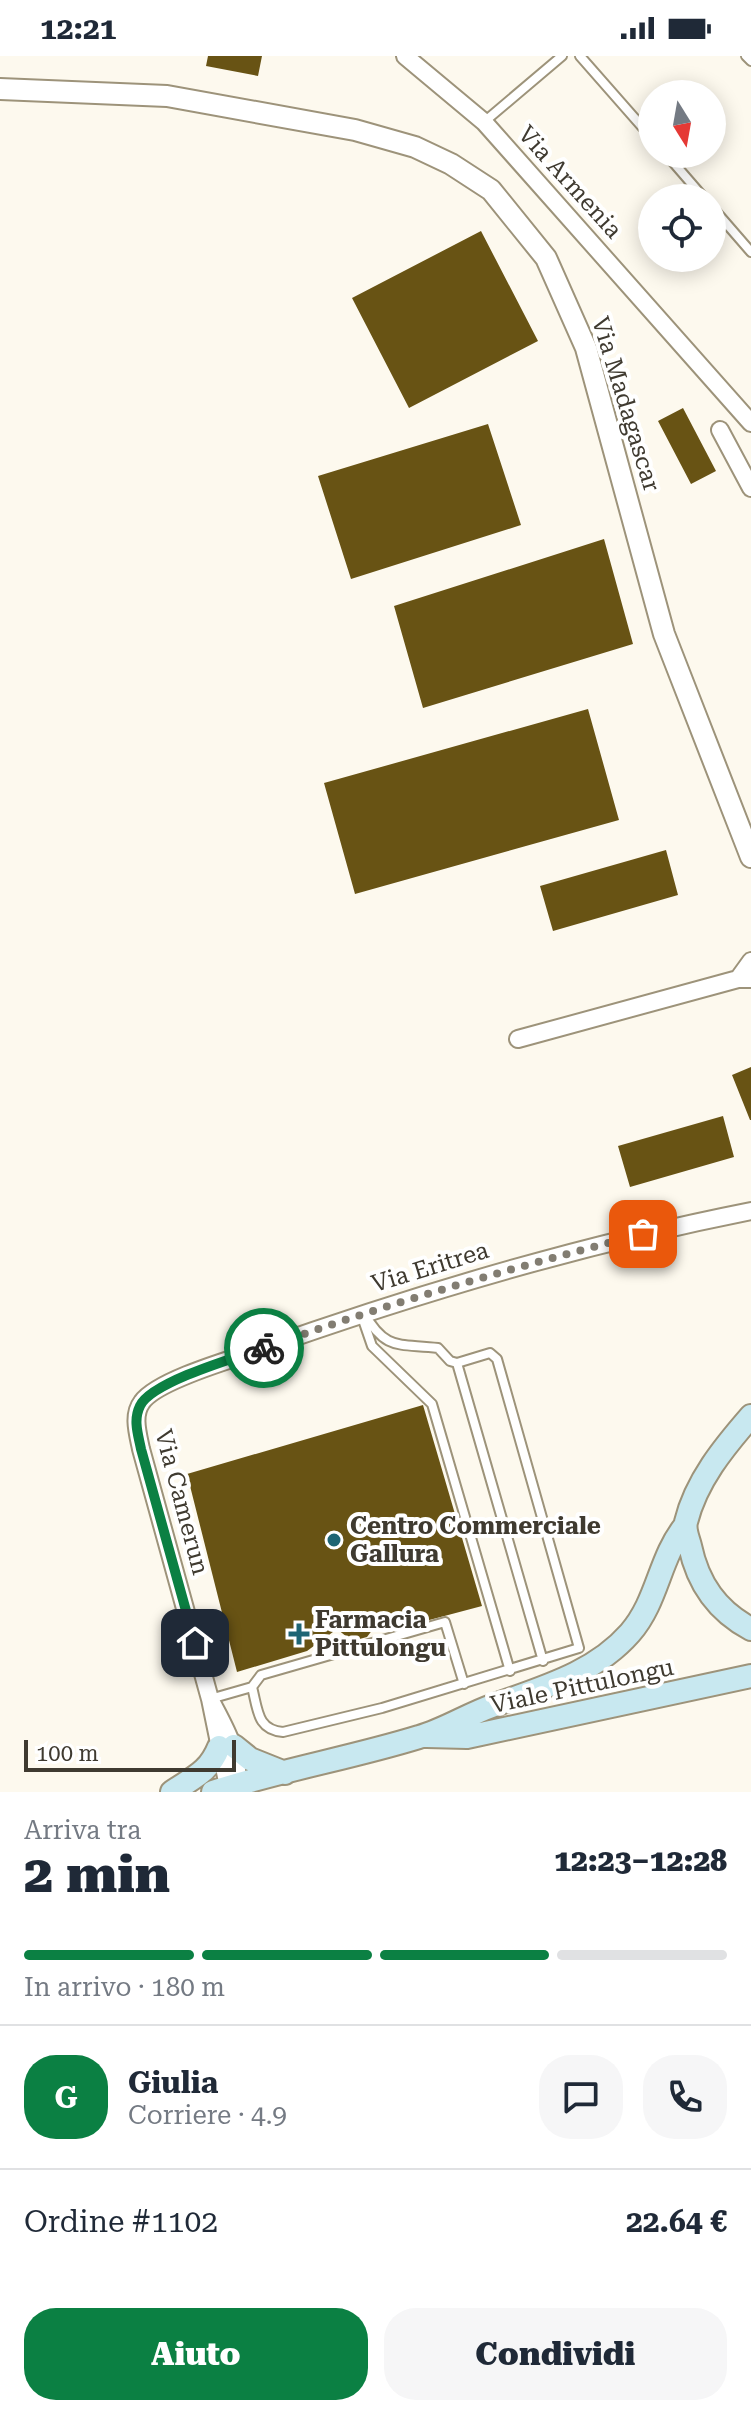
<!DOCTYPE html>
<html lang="it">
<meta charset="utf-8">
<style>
body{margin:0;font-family:"Roboto Serif",serif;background:#f6f6f7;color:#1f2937;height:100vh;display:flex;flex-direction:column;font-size:30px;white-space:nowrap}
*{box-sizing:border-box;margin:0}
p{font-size:26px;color:#747a83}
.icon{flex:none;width:44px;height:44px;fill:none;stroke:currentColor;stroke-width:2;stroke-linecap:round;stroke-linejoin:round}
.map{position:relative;height:1736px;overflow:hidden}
.side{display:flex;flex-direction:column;background:#fff;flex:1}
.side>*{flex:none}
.needle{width:52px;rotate:169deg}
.buttons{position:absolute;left:638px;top:24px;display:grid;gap:16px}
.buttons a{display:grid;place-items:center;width:88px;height:88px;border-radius:50%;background:#fff;box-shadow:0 4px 20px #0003;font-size:40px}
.scale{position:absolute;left:24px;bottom:20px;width:212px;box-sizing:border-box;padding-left:8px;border:4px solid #3f3a30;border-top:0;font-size:22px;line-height:28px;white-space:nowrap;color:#3f3a30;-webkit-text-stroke:6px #fff;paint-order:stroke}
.pin{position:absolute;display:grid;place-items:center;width:68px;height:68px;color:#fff;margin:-34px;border-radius:16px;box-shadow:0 4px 12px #0006}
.courier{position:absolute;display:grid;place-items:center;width:80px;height:80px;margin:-40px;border:6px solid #0b8043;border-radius:50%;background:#fff;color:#222;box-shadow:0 2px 10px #0007}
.headline em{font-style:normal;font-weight:800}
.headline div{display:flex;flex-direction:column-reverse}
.headline{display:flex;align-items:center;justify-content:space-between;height:136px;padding:0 24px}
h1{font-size:52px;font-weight:800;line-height:60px}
.bar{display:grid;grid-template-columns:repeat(4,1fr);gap:12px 8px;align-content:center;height:96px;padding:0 24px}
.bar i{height:10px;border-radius:6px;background:#e0e1e3}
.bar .selected{background:#0b8043}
.bar p{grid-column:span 4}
.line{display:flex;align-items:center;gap:20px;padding:0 24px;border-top:2px solid #e0e1e3}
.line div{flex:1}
.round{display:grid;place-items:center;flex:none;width:84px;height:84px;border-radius:32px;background:#f6f6f7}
.action{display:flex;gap:16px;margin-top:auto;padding:16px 24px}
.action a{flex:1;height:92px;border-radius:32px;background:#0b8043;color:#fff;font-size:32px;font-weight:800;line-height:92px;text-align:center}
.action a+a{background:#f6f6f7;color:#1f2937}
.status{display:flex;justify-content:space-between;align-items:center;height:56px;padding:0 40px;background:#fff;direction:ltr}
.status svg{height:22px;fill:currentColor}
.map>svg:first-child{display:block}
.building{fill:#685314}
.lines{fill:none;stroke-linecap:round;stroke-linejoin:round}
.service-casing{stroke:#9d937a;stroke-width:12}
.minor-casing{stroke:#9d937a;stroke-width:20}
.tertiary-casing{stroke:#9d937a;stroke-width:24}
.secondary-casing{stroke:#9d937a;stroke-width:26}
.service{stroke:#fff;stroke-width:8}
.minor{stroke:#fff;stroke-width:16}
.tertiary{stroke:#fff;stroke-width:20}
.secondary{stroke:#c8e8f0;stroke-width:22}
.done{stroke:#827d72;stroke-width:8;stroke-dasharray:0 14.4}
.route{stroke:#0b8043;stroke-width:10}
.poi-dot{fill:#1e6574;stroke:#fff;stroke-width:3}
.labels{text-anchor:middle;stroke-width:8;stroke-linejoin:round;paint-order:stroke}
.street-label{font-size:24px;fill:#3f3a30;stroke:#fff}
.poi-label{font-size:24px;font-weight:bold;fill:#3f3a30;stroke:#fff;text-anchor:start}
</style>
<div class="status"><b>12:21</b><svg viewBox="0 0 49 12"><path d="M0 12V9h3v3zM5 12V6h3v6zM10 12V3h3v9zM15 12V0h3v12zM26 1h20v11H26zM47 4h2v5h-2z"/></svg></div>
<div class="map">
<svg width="751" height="1736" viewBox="0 0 751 1736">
<rect width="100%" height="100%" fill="#fdf9ee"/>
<!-- building -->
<path class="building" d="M208,0H262L258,20L206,10Z
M481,175L538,285L409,352L352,242Z
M683,352L716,415L691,428L658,365Z
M488,368L521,469L351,523L318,420Z
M604,483L633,588L423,652L394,550Z
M588,653L619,764L355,838L324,727Z
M666,794L678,839L553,875L540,830Z
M751,1011V1064H750L732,1019Z
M723,1060L734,1101L630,1131L618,1090Z
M423,1349L482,1550L418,1567L374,1561L373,1573L367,1581L352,1585L337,1573L307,1595L237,1616L187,1418Z"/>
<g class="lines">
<!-- service casing -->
<g class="service-casing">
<path id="service" d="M580,0L652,82
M746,0L751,5
M484,66L562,0
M666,98L704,142
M712,151L751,196
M364,1257C386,1296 400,1287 438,1292L450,1305L457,1307L543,1605
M361,1258L372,1290L432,1348L510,1615
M252,1631C258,1654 257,1674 283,1676L382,1652L579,1592L497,1303L490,1297L457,1307
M210,1643L252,1631L261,1619L445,1566L464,1628"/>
</g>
<!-- minor casing -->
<g class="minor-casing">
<path id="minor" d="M405,0L484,66L751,367
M720,374L751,432
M738,923L751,905
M518,983L738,923H751
M210,1643C225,1672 240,1695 237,1728L226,1721L210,1643L141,1393C138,1378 132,1359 142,1346C156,1326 222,1306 247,1298C412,1239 579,1189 751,1155"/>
</g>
<!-- tertiary casing -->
<g class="tertiary-casing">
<path id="tertiary" d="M0,33L167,40L355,74L415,91L451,108L491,134L546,202L586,292L664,578L751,801"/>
</g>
<!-- secondary casing -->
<g class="secondary-casing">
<path id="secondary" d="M751,1360C724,1391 696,1425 686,1466C684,1474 688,1482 690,1490C698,1528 717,1555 751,1573
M427,1680L467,1681L751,1620
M234,1690L250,1703L285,1717
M172,1736C194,1721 209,1716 219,1691
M213,1736C280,1714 351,1702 419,1681C444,1674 467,1659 492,1650C541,1632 594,1618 630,1577C658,1545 659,1502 685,1470"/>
</g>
<!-- service -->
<use href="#service" class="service"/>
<!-- minor -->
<use href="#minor" class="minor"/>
<!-- tertiary -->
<use href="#tertiary" class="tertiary"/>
<!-- secondary -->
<use href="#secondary" class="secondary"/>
</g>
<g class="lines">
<!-- done -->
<path class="done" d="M264,1292C389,1247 515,1211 643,1178"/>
<!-- route -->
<path class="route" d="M195,1587L141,1393C138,1378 133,1364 140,1350C151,1326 237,1301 264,1292"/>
</g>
<!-- markers -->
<g class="poi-dot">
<circle cx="334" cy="1484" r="8"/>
<path d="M295 1566h8v8h8v8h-8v8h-8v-8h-8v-8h8z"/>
</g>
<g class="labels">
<!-- street labels -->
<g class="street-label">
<text transform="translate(570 126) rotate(48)" y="8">Via Armenia</text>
<text transform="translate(626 348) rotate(73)" y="8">Via Madagascar</text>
<text transform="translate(430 1211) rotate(-17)" y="8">Via Eritrea</text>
<text transform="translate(182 1446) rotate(75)" y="8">Via Camerun</text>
<text transform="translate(582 1630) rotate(-12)" y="8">Viale Pittulongu</text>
</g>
<!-- poi labels -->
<g class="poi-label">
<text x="350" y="1478">Centro Commerciale<tspan x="350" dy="28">Gallura</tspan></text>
<text x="315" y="1572">Farmacia<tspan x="315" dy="28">Pittulongu</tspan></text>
</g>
</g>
</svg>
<div class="buttons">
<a><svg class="needle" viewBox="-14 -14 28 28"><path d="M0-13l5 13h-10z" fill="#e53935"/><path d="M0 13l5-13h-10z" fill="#747a83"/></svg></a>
<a><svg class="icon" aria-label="locate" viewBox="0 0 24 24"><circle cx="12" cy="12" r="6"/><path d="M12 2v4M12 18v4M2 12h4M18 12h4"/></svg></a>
</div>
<div class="scale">100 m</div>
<div class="pin" style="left:643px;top:1178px;background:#ea580c"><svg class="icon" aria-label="bag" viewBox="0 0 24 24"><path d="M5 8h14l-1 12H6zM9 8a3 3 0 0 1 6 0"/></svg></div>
<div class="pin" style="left:195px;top:1587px;background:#1f2937"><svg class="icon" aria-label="home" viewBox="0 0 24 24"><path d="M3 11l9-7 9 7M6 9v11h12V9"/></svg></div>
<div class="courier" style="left:264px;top:1292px"><svg class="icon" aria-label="bike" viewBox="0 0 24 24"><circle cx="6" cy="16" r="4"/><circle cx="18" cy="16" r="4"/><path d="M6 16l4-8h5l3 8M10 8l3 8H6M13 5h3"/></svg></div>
</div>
<section class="side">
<div class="headline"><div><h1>2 min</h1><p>Arriva tra</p></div><em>12:23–12:28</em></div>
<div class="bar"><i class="selected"></i><i class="selected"></i><i class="selected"></i><i></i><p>In arrivo · 180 m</p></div>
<div class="line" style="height:144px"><b class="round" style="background:#0b8043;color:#fff">G</b><div><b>Giulia</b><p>Corriere · 4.9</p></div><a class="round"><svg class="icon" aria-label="chat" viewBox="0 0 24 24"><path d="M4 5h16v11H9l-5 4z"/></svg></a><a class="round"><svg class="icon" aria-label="phone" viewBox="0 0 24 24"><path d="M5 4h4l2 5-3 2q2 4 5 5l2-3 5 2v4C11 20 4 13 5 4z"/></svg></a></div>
<div class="line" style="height:104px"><div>Ordine #1102</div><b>22.64 €</b></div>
<div class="action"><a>Aiuto</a><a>Condividi</a></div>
</section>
